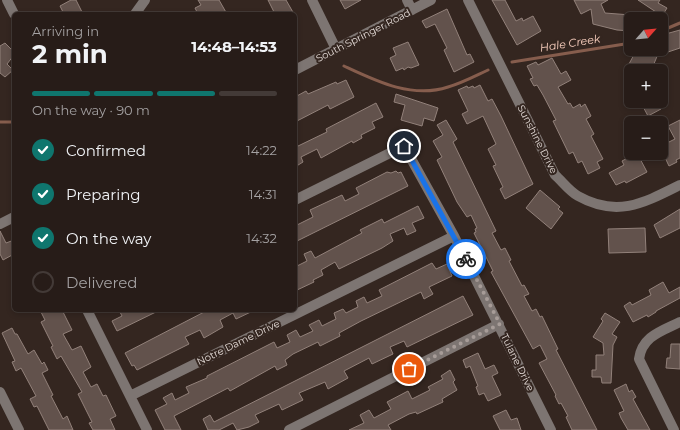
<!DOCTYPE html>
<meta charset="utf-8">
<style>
body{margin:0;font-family:Montserrat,sans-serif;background:#332925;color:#f1f3f6;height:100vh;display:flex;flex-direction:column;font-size:15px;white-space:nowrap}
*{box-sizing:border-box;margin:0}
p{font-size:13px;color:#a4a1a2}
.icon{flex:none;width:22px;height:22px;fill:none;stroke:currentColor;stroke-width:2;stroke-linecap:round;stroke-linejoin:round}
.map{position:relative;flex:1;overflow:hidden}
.details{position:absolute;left:12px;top:12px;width:285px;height:300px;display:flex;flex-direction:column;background:#271c18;border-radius:6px;box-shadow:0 2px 6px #0003,0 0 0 1px #433a37}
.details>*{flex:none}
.needle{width:26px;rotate:63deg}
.buttons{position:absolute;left:624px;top:12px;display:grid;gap:8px}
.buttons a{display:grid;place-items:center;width:44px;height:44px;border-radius:6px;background:#271c18;box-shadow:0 2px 6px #0003,0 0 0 1px #433a37;font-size:20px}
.pin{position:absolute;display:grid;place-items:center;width:34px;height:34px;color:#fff;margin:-17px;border:2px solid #fff;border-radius:50%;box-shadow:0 1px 4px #0007}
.courier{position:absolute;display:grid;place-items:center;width:40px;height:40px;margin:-20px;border:3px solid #1a73e8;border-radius:50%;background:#fff;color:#222;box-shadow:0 1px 5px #0007}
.head em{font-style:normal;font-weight:700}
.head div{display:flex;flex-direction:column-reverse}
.head{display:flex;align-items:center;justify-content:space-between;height:68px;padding:0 20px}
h1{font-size:26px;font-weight:700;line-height:30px}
.bar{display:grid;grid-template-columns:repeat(4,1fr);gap:6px 4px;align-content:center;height:48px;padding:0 20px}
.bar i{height:5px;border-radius:3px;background:#433a37}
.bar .current{background:#0f766e}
.bar p{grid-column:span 4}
ol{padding:0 20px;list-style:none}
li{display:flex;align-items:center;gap:12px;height:44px}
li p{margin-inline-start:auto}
li .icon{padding:4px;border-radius:50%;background:#0f766e;color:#fff;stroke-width:4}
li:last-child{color:#a4a1a2}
li i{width:22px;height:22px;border:2px solid #433a37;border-radius:50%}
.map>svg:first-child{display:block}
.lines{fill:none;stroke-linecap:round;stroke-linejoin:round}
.stream{stroke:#865d4d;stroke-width:3}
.building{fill:#62524c;stroke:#92817a}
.minor{stroke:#7d7572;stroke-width:10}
.done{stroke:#a79c98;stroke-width:4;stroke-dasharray:0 7.2}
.route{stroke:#1a73e8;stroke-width:5}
.labels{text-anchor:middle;stroke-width:4;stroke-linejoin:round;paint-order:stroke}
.street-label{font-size:10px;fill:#e5dcd8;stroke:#342620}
.water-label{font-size:11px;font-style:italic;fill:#fed3c2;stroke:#342620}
</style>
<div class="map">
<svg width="680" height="430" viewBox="0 0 680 430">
<rect width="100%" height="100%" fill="#342620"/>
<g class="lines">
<!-- stream -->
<path class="stream" d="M661,31L680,23
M512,62L631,43
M344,66C376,81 412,99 448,87C462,83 475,76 488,70
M0,122H14"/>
</g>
<!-- building -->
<path class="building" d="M71,0H76L83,14H64L60,6Z
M198,0H219L227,14H198L195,8L201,5Z
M268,0H286L294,14H275Z
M340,0H361L345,9Z
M492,0H505L516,21L522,18L523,21L533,16L541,31L517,45Z
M574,0H608L601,4L605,13L631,15V31L617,30L593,24L591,9L581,14Z
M638,0H660L658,3L667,8L662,16Z
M447,9L467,55L470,54L474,62L454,72L444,50L447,48L435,24L426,28L422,21Z
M680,30V48L668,52L662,35Z
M408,42L419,65L411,68L408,67L404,70L403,68L396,71L390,58L396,55L393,48Z
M5,43L14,52V55L7,64L13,70L5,77L0,73V46Z
M637,49H647L658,54L651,71H643L629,64Z
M552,58L561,74L566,71L571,80L558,87L568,104L570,103L573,108L580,104L581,107L585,104L591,116L586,119L594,134L591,136L603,159L597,162L600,168L588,174L582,161L578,163L573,152L569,154L553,121L556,120L543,95L537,85L534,86L530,79L533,78L527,66L536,62L538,65Z
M346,80L354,97L330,109L328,105L295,122V97L306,91L308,94L336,82L337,84Z
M480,85L488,101L492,99L501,116L533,184L505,199L500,189L503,187L493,166L496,165L488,149L496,144L483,116L467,124L462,114L468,111L458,90L467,86L468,88L473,86L474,88Z
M396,94L438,108L434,121L424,118L422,126L401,120L405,105L394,102Z
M640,101H657L661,109L648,116Z
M376,103L383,117L372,122L375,128L361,135L362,138L353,143L352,141L321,158L317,149L301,157L303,162L295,167V145L296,147L327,132L326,129Z
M446,120L457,139L453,142L496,231L492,233L501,250L505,248L511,260L509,261L522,286L524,285L529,294L524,296L532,311L536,309L540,317L542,316L558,349L556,350L597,430H572L566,417L568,416L561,403L559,404L555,396L556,395L539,363L547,359L540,345L533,349L491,272L493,271L474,233L476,232L475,229L477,228L471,215L467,217L457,202L437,160L442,157L433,141L443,135L437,125Z
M680,120V158L676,160L677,162L669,166L661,149V146L675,139L668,126Z
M637,153L647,172L626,183L625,181L616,185L609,173L624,165L622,161Z
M396,171L398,173L401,172L408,186L297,241L295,237V226L313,217L310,210L342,195L345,201L359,194L356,188L387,172L391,173Z
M540,190L560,207L558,209L563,213L551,229L526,208Z
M418,206L424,218L412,223L416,231L407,235L404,228L390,234L393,241L382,248L339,269L335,262L321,270L323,275L313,280L314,282L295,291V267L307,261L304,254L311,251L315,258L362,233L360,230L382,219L384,223Z
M680,209V228L660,238L654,225Z
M645,228L646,252L609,253L608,229Z
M0,231L6,243L14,240V254L3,260L0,254Z
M432,263L436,269L447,264L452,276L429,287L433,294L424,299L421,292L361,321L339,333L340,336L320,346L318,342L293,354L285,360L287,365L277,370L275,366L230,391L228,388L174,416L181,430H165L155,410L167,404L163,398L172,393L175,400L189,393L186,387L207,378V376L274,342L277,348L290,342L287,335L296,330L300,337L313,331L309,325L319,320L322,326L336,319L334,313L343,309L346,313L358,307L356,301L364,297L367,303L382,296L379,290Z
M663,282L669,293L680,287V298L656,311V312L648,317L647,315L633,322L624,306L630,302L632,305L651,295L649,290Z
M463,296L473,315L407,347L404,341L390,347L393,354L372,364L369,358L344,371L348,378L328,389L325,382L299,393L303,400L282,410L279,404L255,415L259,422L249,427L237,430L233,423L219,430H208L203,419L210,415L214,422Z
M46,310H62L72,330L63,334L72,350L81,346L91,367L83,372L91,387L97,384L103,396L106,395L116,416L110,419L115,430H93L89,423L92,422L78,394L82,392L61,356L57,359L51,347L53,346L41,322L45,320L41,312Z
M119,310H160L117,331L112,321L122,316Z
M208,310H255L236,319L233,313L220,320L223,327L211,334L204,338L200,330L185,337L189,344L137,370L134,365L132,366L125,353Z
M605,313L620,322L612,334L617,337L613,345L611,383H602L601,377H592V370H596V355H604L603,343L593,337L603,321L601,319Z
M12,328L15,334H17L28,354L34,350L42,364L44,362L48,370L42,373L53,395L51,396L63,419L67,416L73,430H49L37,406L34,407L30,399L36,396L21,368L16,371L12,362L15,361L2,333Z
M671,344H680V369L666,368L667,358H670Z
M478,353L485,369L494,365L498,373L492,376L501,395L488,401L484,393L479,395L476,387L478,386L470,366L466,368L463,360Z
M450,370L455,380L453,382L457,390L442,399L443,402L417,414L416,412L409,414L388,425L391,430H349L364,423L360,415L369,410L374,418L391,409L387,402L408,391L412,399L430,390L428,387L443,379L441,376Z
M626,384L629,392L632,390L636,397L633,399L650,430H628L621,418L619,413L624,411L614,390Z
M506,410L511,420L517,418L521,430H500L493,416Z"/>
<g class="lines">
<!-- minor -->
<path class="minor" d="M7,0L14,14
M312,0L336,49
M407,0L412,10
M468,0L555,175C562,181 569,191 578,196C617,218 644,203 680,185
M135,14L145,0
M295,70L431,0
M295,200L404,146L454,236L551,430
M0,224L14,217
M87,310L147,430
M0,392L19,430
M130,396L454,236
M289,430L499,324
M674,430L639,359C642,336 662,331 680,322"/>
</g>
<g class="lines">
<!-- done -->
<path class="done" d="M409,369L500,324L466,259"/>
<!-- route -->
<path class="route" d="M404,146L466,259"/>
</g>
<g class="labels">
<!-- street labels -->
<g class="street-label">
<text transform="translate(363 35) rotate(-27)" y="4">South Springer Road</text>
<text transform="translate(538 139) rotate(63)" y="4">Sunshine Drive</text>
<text transform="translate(238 342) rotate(-26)" y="4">Notre Dame Drive</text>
<text transform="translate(518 362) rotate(64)" y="4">Tulane Drive</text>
</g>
<!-- water labels -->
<g class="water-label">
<text transform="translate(570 43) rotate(-9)" y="4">Hale Creek</text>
</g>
</g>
</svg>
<div class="buttons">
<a><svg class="needle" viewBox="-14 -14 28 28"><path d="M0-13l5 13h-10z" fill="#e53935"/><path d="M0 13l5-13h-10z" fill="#a4a1a2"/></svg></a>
<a>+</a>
<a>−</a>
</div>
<div class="pin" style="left:409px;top:369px;background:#ea580c"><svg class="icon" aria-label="bag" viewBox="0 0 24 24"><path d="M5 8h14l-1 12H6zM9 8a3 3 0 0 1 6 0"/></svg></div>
<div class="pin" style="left:404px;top:146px;background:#1f2937"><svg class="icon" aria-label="home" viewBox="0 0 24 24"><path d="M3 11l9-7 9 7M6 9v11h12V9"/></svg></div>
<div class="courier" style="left:466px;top:259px"><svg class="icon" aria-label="bike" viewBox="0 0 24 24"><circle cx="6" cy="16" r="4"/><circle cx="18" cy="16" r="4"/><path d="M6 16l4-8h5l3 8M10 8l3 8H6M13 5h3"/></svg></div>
<section class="details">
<div class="head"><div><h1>2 min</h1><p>Arriving in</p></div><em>14:48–14:53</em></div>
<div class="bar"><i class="current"></i><i class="current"></i><i class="current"></i><i></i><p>On the way · 90 m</p></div>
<ol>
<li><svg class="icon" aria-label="check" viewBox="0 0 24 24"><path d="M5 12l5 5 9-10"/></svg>Confirmed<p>14:22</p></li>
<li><svg class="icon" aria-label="check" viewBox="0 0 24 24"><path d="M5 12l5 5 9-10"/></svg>Preparing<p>14:31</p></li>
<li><svg class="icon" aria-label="check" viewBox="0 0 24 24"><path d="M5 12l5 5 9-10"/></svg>On the way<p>14:32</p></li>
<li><i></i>Delivered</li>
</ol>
</section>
</div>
